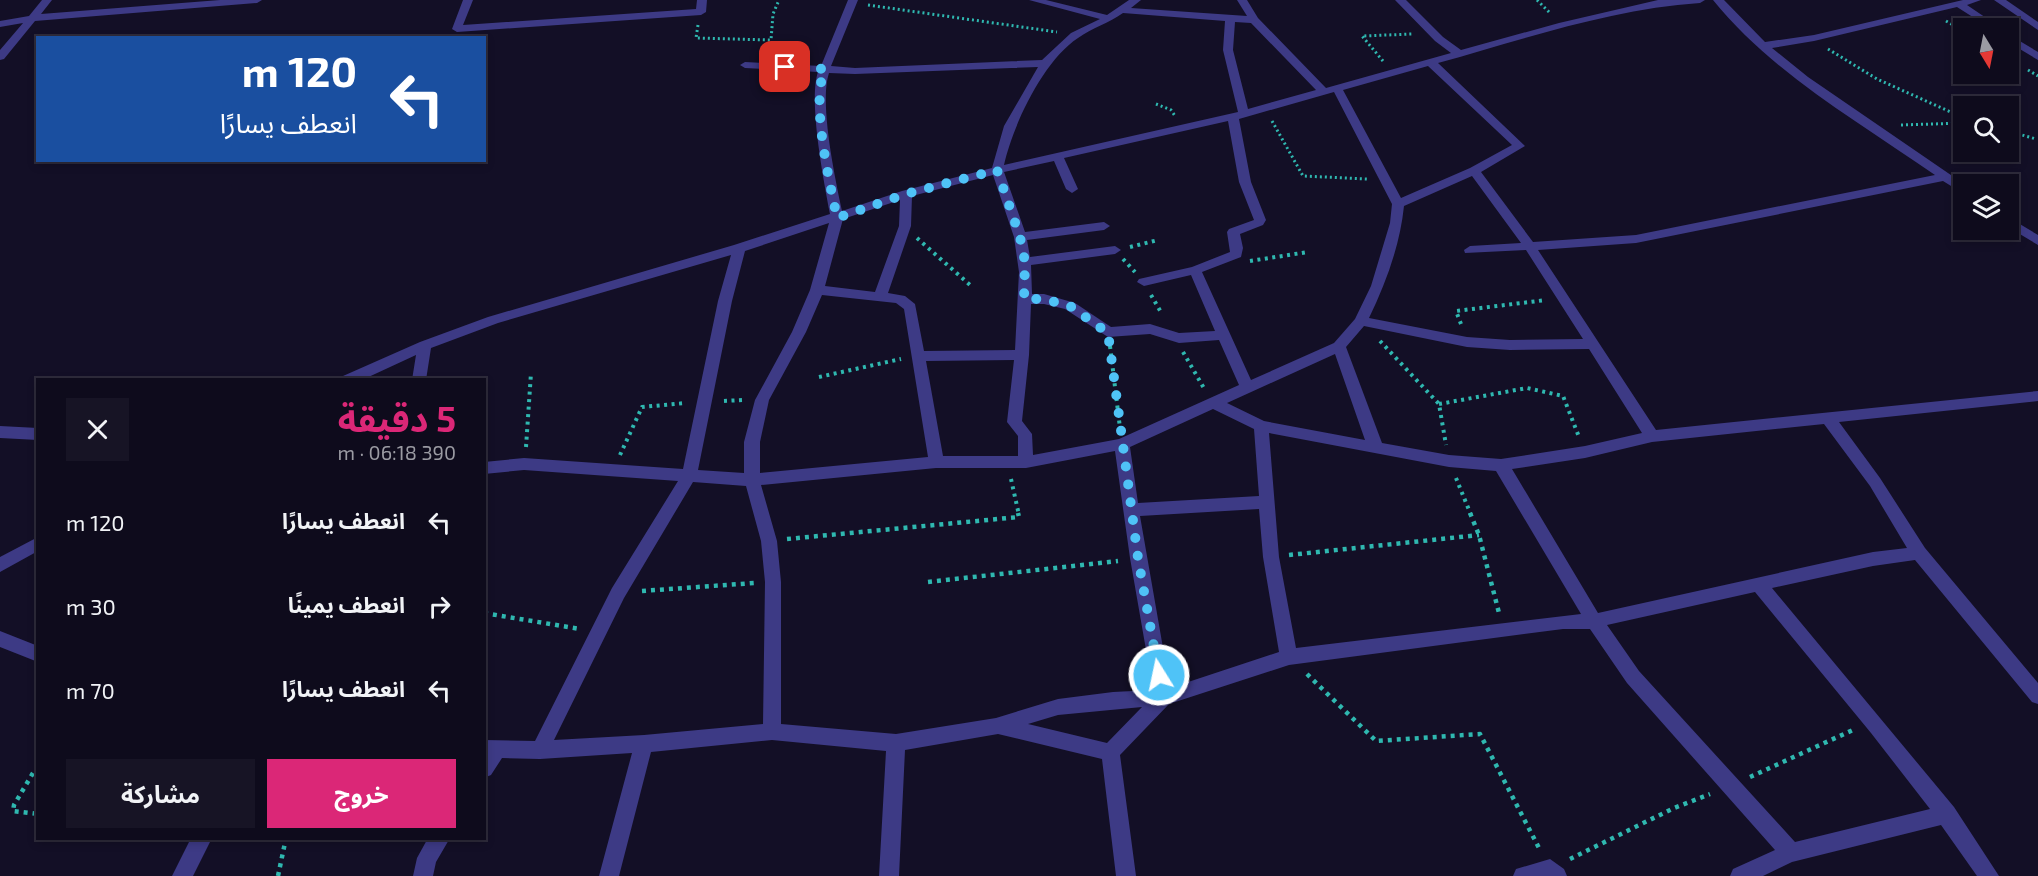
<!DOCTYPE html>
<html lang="ar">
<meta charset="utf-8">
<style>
body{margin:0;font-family:"Exo 2","Noto Sans Arabic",sans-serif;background:#171425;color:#f1f3f6;direction:rtl;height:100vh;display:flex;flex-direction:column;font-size:22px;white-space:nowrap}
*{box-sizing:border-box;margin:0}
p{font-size:20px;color:#9b9ba3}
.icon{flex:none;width:33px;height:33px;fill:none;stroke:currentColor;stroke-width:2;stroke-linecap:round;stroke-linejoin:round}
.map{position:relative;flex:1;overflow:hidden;direction:ltr}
.panel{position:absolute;left:36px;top:378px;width:450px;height:462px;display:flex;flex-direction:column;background:#0e0b1c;border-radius:0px;box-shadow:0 3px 9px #0003,0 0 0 2px #2e2b3b;direction:rtl}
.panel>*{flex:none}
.banner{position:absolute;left:36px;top:36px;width:450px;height:126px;border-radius:0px;box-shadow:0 3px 9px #0003,0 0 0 2px #2e2b3b;direction:rtl;background:#1a4fa0;color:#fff;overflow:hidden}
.needle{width:39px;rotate:170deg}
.fabs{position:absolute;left:1953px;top:18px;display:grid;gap:12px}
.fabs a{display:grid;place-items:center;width:66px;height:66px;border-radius:0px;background:#0e0b1c;box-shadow:0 3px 9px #0003,0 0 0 2px #2e2b3b;font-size:30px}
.pin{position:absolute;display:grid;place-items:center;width:51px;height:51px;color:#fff;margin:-26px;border-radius:12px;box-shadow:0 3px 9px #0006}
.me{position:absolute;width:66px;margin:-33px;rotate:350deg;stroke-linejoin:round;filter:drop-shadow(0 0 4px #0008)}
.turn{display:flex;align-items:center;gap:21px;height:126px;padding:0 30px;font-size:27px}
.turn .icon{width:78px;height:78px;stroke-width:2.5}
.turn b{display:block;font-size:42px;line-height:51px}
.round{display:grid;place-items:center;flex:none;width:63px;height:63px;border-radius:0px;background:#171425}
.head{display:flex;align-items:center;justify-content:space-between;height:102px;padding:0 30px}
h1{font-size:36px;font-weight:700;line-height:45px;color:#db2777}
.button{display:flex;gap:12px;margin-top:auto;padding:12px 30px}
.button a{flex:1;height:69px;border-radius:0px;background:#db2777;color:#fff;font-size:24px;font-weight:700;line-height:69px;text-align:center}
.button a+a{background:#171425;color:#f1f3f6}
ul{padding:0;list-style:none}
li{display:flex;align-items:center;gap:18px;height:84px;padding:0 30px}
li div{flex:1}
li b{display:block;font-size:22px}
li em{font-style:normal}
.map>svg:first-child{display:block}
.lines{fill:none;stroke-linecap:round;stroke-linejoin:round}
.path-far2{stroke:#2fb8b0;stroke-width:3;stroke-dasharray:2 3;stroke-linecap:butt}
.path-far1{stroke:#2fb8b0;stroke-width:4;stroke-dasharray:3 4.5;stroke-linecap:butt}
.path{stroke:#2fb8b0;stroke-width:4.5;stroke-dasharray:4 5;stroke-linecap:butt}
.minor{fill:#3d3a85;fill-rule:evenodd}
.route{stroke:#4fc3f7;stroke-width:10;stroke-dasharray:0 18}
</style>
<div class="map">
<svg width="2038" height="876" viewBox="0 0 2038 876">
<rect width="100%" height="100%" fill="#130f26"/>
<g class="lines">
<path class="path-far2" d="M1537,0L1551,14
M868,5L1057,32
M1946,21L1964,31
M698,25L696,38L771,40L773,14L779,0
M1828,49L1877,79L1964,118
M1383,61L1362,36L1412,34
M2028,70L2038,76
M1156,104L1171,110L1175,116
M1272,121L1303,176L1367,179
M1901,125L1964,123
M2008,131L2036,139"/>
<path class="path-far1" d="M917,238L970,285
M1130,247L1158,240
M1123,259L1135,272
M1250,261L1308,252
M1151,295L1162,314
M1461,324L1456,311L1546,300
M1380,341L1439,404L1446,445
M1110,346L1120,428
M1183,352L1205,390
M819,377L901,359
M724,401L743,400
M1439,404L1527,388L1563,396L1579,437
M526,447L531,373
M620,455L642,407L686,403
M1456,478L1471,515
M1011,479L1019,515"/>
<path class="path" d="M1470,513L1479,535L1499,613
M787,539L1019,517L1018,513
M1289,555L1479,535
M928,582L1118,561
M642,591L754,583
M484,613L580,629
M1307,674L1376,741L1480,734L1540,850
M33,773L14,805L13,811L38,814
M1750,777L1855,729
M1570,859L1674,808L1710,794
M278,876L286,838"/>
<path class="minor" d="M42,0H52L41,14L220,0H262L257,3L35,21L4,59L0,60V50L23,23L0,27V21L29,16Z
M463,0H473L463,25L696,9L697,0H707L706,12L701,15L457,32L452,29Z
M848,0H858L831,66L855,68L1042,60L1071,33L1100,19L1029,0H1046L1107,15L1129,0H1141L1131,8L1247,16L1237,0H1247L1258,18L1326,88L1451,53L1435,41L1395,0H1406L1443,37L1461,50L1559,23L1658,0H1705L1700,3C1611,9 1524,39 1438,63L1525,146L1481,172L1533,242L1636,235L1935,175C1859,122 1772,73 1713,0H1724L1765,42L1814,35L1963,0H1981L1967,5L2001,28H1990L1957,7L1814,41L1772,48L1808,77L1964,184V194L1943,181L1636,243L1538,250L1656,430L2038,391V401L1839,422L1880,478L1925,548L2038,683V704L2032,702L1915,560L1873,566L1772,588L1954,807L1999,876H1977L1941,825L1792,862L1763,876H1730L1733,869L1775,850L1627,683L1590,629H1563L1289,665L1169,704L1120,755L1136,876H1116L1102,759L998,734L905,750L899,876H879L886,751L772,740L651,752L619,876H599L632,753L540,759L502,758L491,775L484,778V740L535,741L612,588L678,481L524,470L484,474V462L524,458L683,469L718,301L731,255L498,323L431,348L426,380H412L416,355L362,380H341L343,376L420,342L488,317L734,245L830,214C824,182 808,101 818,72L745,68L740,65L745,62L821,66ZM1123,13L1225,21L1223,50L1238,112L1004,165C1013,125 1043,61 1078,38C1092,28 1109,23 1123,13ZM1235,22L1251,23L1316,90L1248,109L1233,50ZM1428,66L1512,145L1470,168L1401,198L1343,90ZM1038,67L1004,126L992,168L902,191L842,211C835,178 819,103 829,73L855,74ZM1334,92L1392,204L1390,223L1371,286L1355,319L1334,343L1251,380L1202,272L1241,257L1243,248L1240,234L1263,225L1266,220L1251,182L1239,119ZM1228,121L1239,182L1254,220L1229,229L1227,232L1230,252L1192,267L1139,279L1137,282L1144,286L1191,275L1215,331L1179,333L1150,324L1111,327L1075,303L1044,294H1032L1031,265L1115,254L1121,250L1115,246L1030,257L1027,240L1104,230L1110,226L1104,222L1025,232L1004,172L1054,161L1066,189L1072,193L1078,189L1064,158ZM993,175L1014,237L1019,272L1015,350L924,351L915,304L905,296L888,293L911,226L912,196ZM1472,176L1521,243L1470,246L1464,250L1465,253L1526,250L1583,339L1510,340L1467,337L1369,318C1386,283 1400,245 1404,206ZM900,200L899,226L875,292L825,286L843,219ZM829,223L810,290L792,332L755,400L744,442V473L698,470L732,301L745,251ZM822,295L896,303L904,309L928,457L760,473V442L769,400L806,332ZM1031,304H1044L1065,309L1108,337L1150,334L1179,343L1219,340L1239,385L1119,439L1033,455L1032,434L1022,421L1029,355ZM1364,326L1467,347L1510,350L1589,349L1642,433L1585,446L1501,459L1449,455L1382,443L1346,347ZM1335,354L1365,440L1264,421L1227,403ZM1014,360L1007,422L1018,436V456H943L926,361ZM1213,409L1254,429L1259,496L1138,503L1130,447ZM1824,424L1870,486L1907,548L1873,552L1598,613L1512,469L1585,458L1652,442ZM1269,433L1449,467L1496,471L1581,614L1296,648L1279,557ZM1115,451L1130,558L1153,690L1113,692L1058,699L996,718L896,734L781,724V582L777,541L761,485L936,468H1026ZM693,482L746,486L761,541L765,582L763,724L644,735L554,740L624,598ZM1259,509L1263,557L1279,652L1170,688L1140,516ZM1755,592L1871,733L1930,809L1795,842L1639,671L1607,625ZM1142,707L1107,743L1028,724L1058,715Z
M1994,0H2006L2038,22V30Z
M2008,34L2038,52V60L2008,42Z
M2008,217L2038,235V245L2008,227Z
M0,426L38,428V440L0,438Z
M38,537V551L0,572V557Z
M0,631L38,646V662L0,647Z
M191,838H212L193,876H172Z
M428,838H450L436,862L433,876H413L417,858Z
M1550,859L1564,869L1567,876H1513L1516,869Z"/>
</g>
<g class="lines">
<path class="route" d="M785,67L825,69C810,101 830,183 837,218L906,194L997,170L1020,237L1025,262L1024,299H1044L1070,306L1108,333L1138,558L1159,675"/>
</g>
</svg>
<div class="fabs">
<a><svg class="needle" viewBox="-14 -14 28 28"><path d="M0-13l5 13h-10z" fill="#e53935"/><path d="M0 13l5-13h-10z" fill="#9b9ba3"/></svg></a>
<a><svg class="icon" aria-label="search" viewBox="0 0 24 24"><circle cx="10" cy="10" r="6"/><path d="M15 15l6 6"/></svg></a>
<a><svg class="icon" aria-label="layers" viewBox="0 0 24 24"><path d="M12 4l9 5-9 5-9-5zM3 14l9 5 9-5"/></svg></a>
</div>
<div class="pin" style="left:785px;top:67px;background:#d93025"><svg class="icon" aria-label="arrive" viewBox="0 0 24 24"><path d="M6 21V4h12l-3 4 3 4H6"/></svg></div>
<svg class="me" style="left:1159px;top:675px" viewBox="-20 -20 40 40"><circle r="17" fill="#4fc3f7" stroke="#fff" stroke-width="3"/><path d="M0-11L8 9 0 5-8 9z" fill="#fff"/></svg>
<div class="banner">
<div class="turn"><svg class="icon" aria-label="left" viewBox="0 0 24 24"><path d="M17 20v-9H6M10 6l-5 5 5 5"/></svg><div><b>120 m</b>انعطف يسارًا</div></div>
</div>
<section class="panel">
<div class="head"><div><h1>5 دقيقة</h1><p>390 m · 06:18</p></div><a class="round"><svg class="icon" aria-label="close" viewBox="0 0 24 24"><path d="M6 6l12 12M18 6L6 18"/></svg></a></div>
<ul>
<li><svg class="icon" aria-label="left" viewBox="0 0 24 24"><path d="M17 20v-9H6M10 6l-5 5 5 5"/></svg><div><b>انعطف يسارًا</b></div><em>120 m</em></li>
<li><svg class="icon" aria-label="right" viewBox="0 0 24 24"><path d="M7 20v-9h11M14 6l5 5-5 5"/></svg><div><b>انعطف يمينًا</b></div><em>30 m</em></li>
<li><svg class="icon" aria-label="left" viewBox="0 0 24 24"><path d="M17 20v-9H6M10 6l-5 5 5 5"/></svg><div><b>انعطف يسارًا</b></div><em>70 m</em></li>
</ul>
<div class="button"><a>خروج</a><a>مشاركة</a></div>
</section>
</div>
